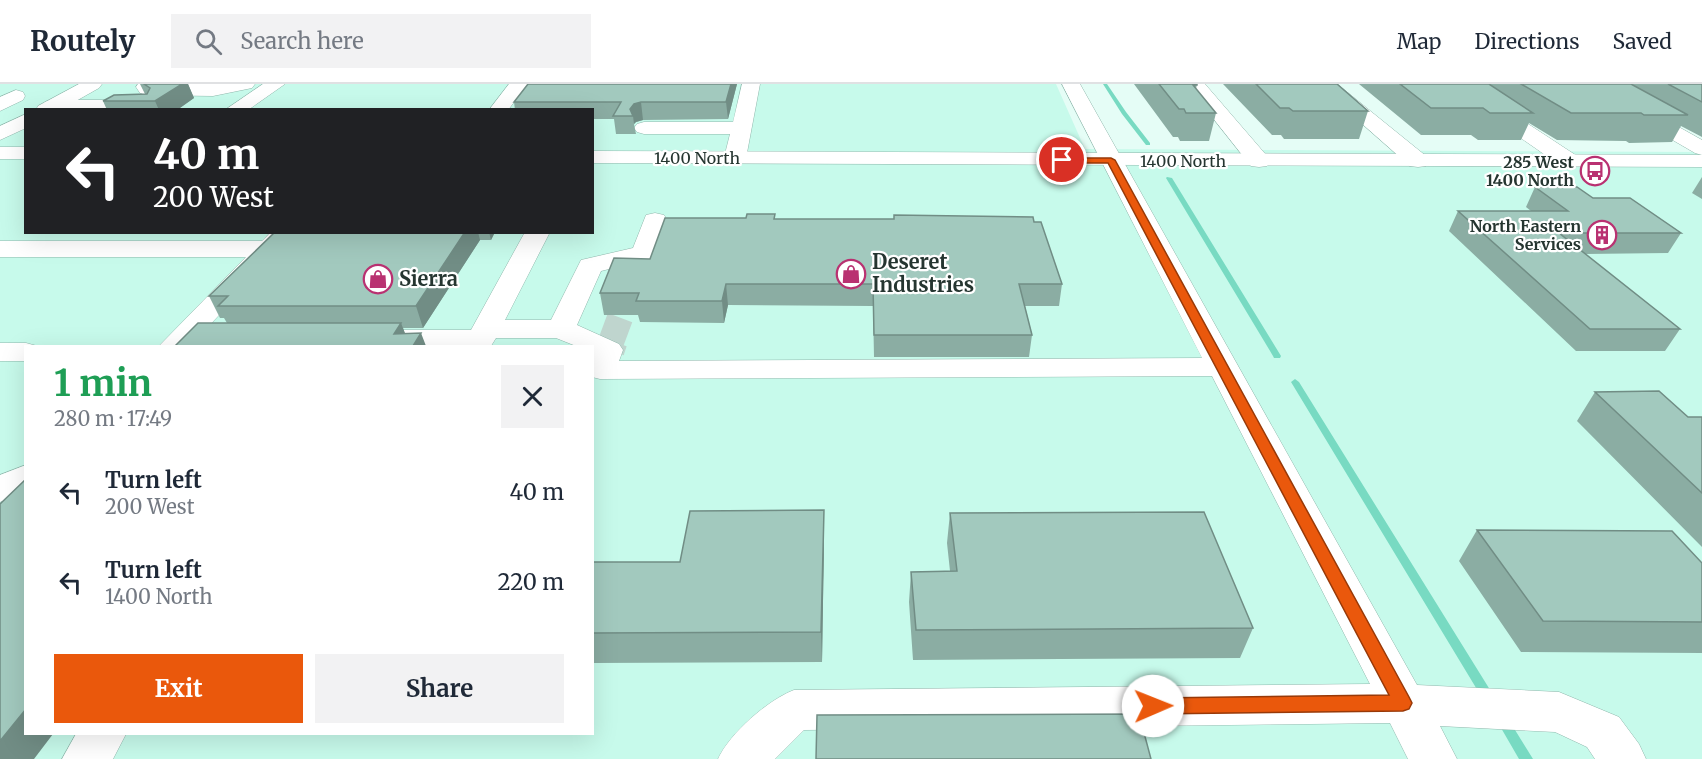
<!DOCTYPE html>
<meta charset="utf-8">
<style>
body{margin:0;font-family:Merriweather,serif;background:#f2f2f3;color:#1f2937;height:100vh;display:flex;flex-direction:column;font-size:22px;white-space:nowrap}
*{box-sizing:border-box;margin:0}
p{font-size:20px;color:#747a83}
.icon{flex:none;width:33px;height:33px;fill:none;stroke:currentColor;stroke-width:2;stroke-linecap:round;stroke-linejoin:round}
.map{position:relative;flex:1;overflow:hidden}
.drawer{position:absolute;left:24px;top:261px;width:570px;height:390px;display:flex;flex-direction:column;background:#fff;border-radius:0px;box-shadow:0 6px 24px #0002}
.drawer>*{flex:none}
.top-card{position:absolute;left:24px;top:24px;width:570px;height:126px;border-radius:0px;box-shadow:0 6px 24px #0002;background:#202124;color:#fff;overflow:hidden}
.pin{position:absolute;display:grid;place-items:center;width:51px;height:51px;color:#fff;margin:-26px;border:3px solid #fff;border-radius:50%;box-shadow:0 2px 6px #0007}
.me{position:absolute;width:66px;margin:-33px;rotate:89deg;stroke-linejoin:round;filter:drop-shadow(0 0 4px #0008)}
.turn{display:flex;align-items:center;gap:21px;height:126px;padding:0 30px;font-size:27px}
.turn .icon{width:78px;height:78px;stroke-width:2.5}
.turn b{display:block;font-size:42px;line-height:51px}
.round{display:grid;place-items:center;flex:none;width:63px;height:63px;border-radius:0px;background:#f2f2f3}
.head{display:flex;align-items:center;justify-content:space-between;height:102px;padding:0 30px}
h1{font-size:36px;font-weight:700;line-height:45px;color:#1e9e55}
.button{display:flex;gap:12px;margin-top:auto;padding:12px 30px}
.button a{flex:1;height:69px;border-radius:0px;background:#ea580c;color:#fff;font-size:24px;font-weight:700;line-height:69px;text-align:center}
.button a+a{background:#f2f2f3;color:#1f2937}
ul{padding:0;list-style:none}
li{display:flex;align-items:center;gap:18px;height:90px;padding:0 30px}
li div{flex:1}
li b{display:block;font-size:22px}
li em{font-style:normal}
header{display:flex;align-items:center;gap:36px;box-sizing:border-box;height:84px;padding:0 30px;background:#fff;border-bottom:2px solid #e0e1e3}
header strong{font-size:28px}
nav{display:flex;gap:33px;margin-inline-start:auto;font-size:21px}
.search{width:420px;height:54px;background:#f2f2f3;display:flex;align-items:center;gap:15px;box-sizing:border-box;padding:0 21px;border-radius:0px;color:#747a83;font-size:22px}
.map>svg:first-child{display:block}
.built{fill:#c7faeb;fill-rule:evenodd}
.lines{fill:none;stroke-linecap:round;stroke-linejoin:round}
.stream{fill:#78dac2;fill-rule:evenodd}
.minor-tunnel-far1{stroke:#bfd5ce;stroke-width:26;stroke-dasharray:26 13;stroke-linecap:butt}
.minor-tunnel{stroke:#bfd5ce;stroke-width:33;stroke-dasharray:33 16;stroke-linecap:butt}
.minor-casing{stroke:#90b7ac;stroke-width:1}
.major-casing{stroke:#90b7ac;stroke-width:1}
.minor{fill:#fff;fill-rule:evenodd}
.major{fill:#fff;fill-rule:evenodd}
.wall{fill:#8bada3}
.shaded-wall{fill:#718d85}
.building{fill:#a2c9be;stroke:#718d85;stroke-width:1.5}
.route{fill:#ea580c;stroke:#983908;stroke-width:1.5}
.labels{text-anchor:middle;stroke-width:4.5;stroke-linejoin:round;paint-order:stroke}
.far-street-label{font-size:16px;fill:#253530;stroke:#fff}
.far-poi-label{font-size:16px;font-weight:bold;fill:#253530;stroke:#fff;text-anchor:end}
.poi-label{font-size:20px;font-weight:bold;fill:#253530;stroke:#fff;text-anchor:start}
</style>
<header>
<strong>Routely</strong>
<div class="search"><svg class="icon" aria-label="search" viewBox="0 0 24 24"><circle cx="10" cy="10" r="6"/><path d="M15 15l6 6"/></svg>Search here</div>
<nav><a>Map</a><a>Directions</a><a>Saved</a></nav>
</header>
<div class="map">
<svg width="1702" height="675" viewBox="0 0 1702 675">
<rect width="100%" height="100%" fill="#e5fdf6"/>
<path class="built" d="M0,0H1056L1085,65L1702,68V675H0ZM26,26H592V148H26ZM26,262H592V650H26Z"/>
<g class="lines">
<path class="stream" d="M1103,0H1107L1126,28L1150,59V61H1146L1122,30Z
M1167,93L1172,94L1281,272L1280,274H1274L1273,272L1166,94Z
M1295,295L1299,298L1492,609L1494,613L1492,617L1488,618L1484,617L1291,298Z
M1503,631L1507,633L1533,675H1519L1497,637L1499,633Z"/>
<path class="minor-tunnel-far1" d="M611,258L637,188"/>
<path class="minor-tunnel" d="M608,266L611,257"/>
<g class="minor-casing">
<path id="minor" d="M138,0H255L252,4L213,12L146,11L140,9L136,3Z
M263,0H285L248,26H225Z
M509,0H528L508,26H489Z
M742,0H760L746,74L743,79L735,80L727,79L724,74L730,50H644L637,48L634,44L637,40L644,38H733Z
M1062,0H1080L1417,601L1559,608L1619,633L1639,660L1646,675H1595L1587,663L1555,648L1440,642L1457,675H1408L1390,639L804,646L775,675H718C730,649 768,616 794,606L1370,600L1212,292L600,295L592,293V262H576L556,254H496L491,262H373L368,261L363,255L368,249L378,246H471L525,148H550L505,236H551L581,176L633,164L646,131L655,129L664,131L667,136L653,174L601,187L577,241L619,260L623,266L619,277L1202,274Z
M1186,0H1205L1267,72L1270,77L1267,82L1259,83L1251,82Z
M1317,0H1337L1426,72L1429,77L1426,82L1418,83L1410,82Z
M1580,0H1602L1702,56V71L1695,69L1583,4Z
M16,6L23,8L25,12L23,16L0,27V13Z
M52,16H146L153,18L156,22L153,26H45L42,22L45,18Z
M1489,17L1496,19L1577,72L1580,77L1577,82L1569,83L1561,82L1482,27L1479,23L1482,19Z
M271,148H297L190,262H159L246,173H0V157H262Z
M0,259H26L37,262H26V277H0Z
M26,381V408L0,418V391Z
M76,650H126L113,675H62Z"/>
</g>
<g class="major-casing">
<path id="major" d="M79,0H102L99,4L60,26H36L38,22Z
M26,30V44L0,56V42Z
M0,63H26V75H0Z
M592,67L1702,71V83L592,79Z"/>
</g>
<use href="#minor" class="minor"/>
<use href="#major" class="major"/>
</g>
<path class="wall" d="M140,0H188L194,14L177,26H107L103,17L145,10Z
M528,0H737L728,35L643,36L636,38L634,40L636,50H616L614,35H592V26H515L514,18Z
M1134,0H1197L1196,5L1216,29L1209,57H1180L1178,53H1173Z
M1223,0H1337L1368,27L1359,55H1284L1281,51H1272Z
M1359,0H1702V53L1681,42L1672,58L1629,59L1626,57L1557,56L1529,39L1521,56H1478L1471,51H1421Z
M1702,93V115L1692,109Z
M1535,103L1593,114L1681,149L1668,169L1585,170L1680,245L1665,267H1576L1449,147L1458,127H1531L1526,123Z
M775,130V135L1034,138L1062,200L1059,222H1025L1032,251L1029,273H874L873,222L728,221L724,239L640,238L638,231H604L600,209L746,134Z
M275,148H495L491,156H480L423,244H403L405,250L426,262L227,239L224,234H220L209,212Z
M1595,308L1688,333H1702V463L1577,337Z
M824,426V456L822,578L592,579V478H680Z
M950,429L1253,544L1240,574L913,576L909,518L911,488L950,487L947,459Z
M1477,446L1702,479V569L1521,568L1459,477Z"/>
<path class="shaded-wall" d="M182,0H188L194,14L177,26H159L155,17Z
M731,0H737L728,35L726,18Z
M641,18L643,36L636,38L634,40L633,32L630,25L634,20Z
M465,148H478L480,156L423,244L416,222Z
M489,148H495L491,156Z
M726,200L728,221L724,239L722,217Z
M401,239L410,262L394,250Z
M421,249L426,262H413Z
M824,426V456L822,578L821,548Z
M26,625V650H53L34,675H0V657Z"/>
<path class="building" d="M144,0H182L155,17H103L114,11L147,10L150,4Z
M528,0H731L726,18H641L634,20L630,25L633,32H613L621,18H514Z
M1159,0H1197V1H1193L1216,29H1186L1184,25H1179Z
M1256,0H1337L1368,27H1293L1289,24H1280Z
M1400,0H1489L1533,29H1490L1483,24H1431Z
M1521,0H1631L1688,31H1644L1641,29H1571Z
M1668,0H1702V18Z
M1535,103H1577L1593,114H1630L1681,149H1559L1680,245H1590L1458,127H1568Z
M747,130H775L774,135H894V131L1033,133L1034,138H1041L1062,200H1019L1032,251H874L873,200H726L722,217H636L639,209H600L614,174L650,175L665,134H746Z
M275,148H465L416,222H218L228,212H209Z
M198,239H401L394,250L421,249L413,262H175Z
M1659,307L1688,333H1702V409L1595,308Z
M26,395V625L0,657V420Z
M824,426L821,548L592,549V478H680L690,427Z
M1204,428L1253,544L916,546L911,488L957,487L950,429Z
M1477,446L1672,447L1702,479V538L1543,537Z
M1139,630L1151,675H816L817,631Z"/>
<path class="route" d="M1059,74H1111L1115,76L1409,613L1412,619L1409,625L1403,627L1153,630L1146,628L1144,622L1146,616L1153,614L1389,611L1108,79H1062L1057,76Z"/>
<defs>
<g id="bus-ring" transform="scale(1.5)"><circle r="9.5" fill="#fff" stroke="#b93171" stroke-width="1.5"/><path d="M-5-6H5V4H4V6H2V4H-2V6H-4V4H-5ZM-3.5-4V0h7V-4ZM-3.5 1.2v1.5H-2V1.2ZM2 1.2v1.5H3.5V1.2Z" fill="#b93171"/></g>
<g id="building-ring" transform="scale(1.5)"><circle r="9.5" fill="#fff" stroke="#b93171" stroke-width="1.5"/><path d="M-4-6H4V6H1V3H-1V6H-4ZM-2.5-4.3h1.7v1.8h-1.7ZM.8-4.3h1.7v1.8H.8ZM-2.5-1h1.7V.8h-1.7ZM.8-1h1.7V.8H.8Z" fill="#b93171"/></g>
<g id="shop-ring" transform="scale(1.5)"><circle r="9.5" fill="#fff" stroke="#b93171" stroke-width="1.5"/><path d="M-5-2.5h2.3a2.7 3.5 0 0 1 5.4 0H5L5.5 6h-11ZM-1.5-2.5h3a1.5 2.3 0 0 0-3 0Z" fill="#b93171"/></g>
</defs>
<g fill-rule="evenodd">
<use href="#bus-ring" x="1595" y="87"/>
<use href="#building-ring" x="1602" y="151"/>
<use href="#shop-ring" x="851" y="190"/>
<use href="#shop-ring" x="378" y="195"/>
</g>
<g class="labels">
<g class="far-street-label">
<text x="697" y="80">1400 North</text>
<text x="1183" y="83">1400 North</text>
</g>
<g class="far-poi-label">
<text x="1574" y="84">285 West<tspan x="1574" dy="18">1400 North</tspan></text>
<text x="1581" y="148">North Eastern<tspan x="1581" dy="18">Services</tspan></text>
</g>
<g class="poi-label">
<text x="872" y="185">Deseret<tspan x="872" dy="23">Industries</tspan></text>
<text x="399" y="202">Sierra</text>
</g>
</g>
</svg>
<div class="pin" style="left:1062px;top:76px;background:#d93025"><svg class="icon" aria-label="arrive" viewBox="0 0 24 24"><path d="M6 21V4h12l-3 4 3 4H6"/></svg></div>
<svg class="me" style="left:1153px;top:622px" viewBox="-20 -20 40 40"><circle r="19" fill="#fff"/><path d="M0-13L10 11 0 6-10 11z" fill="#ea580c"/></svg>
<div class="top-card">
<div class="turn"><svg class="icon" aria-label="left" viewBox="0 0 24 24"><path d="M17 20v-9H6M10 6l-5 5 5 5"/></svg><div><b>40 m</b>200 West</div></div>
</div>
<section class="drawer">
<div class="head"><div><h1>1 min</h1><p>280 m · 17:49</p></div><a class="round"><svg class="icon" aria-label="close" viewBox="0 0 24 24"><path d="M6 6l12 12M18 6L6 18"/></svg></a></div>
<ul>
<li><svg class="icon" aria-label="left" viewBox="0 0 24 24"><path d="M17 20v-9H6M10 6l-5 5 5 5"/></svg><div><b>Turn left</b><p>200 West</p></div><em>40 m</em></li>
<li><svg class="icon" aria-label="left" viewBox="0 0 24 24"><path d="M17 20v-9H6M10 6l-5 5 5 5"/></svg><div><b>Turn left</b><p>1400 North</p></div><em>220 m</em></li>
</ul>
<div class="button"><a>Exit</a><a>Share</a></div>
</section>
</div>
